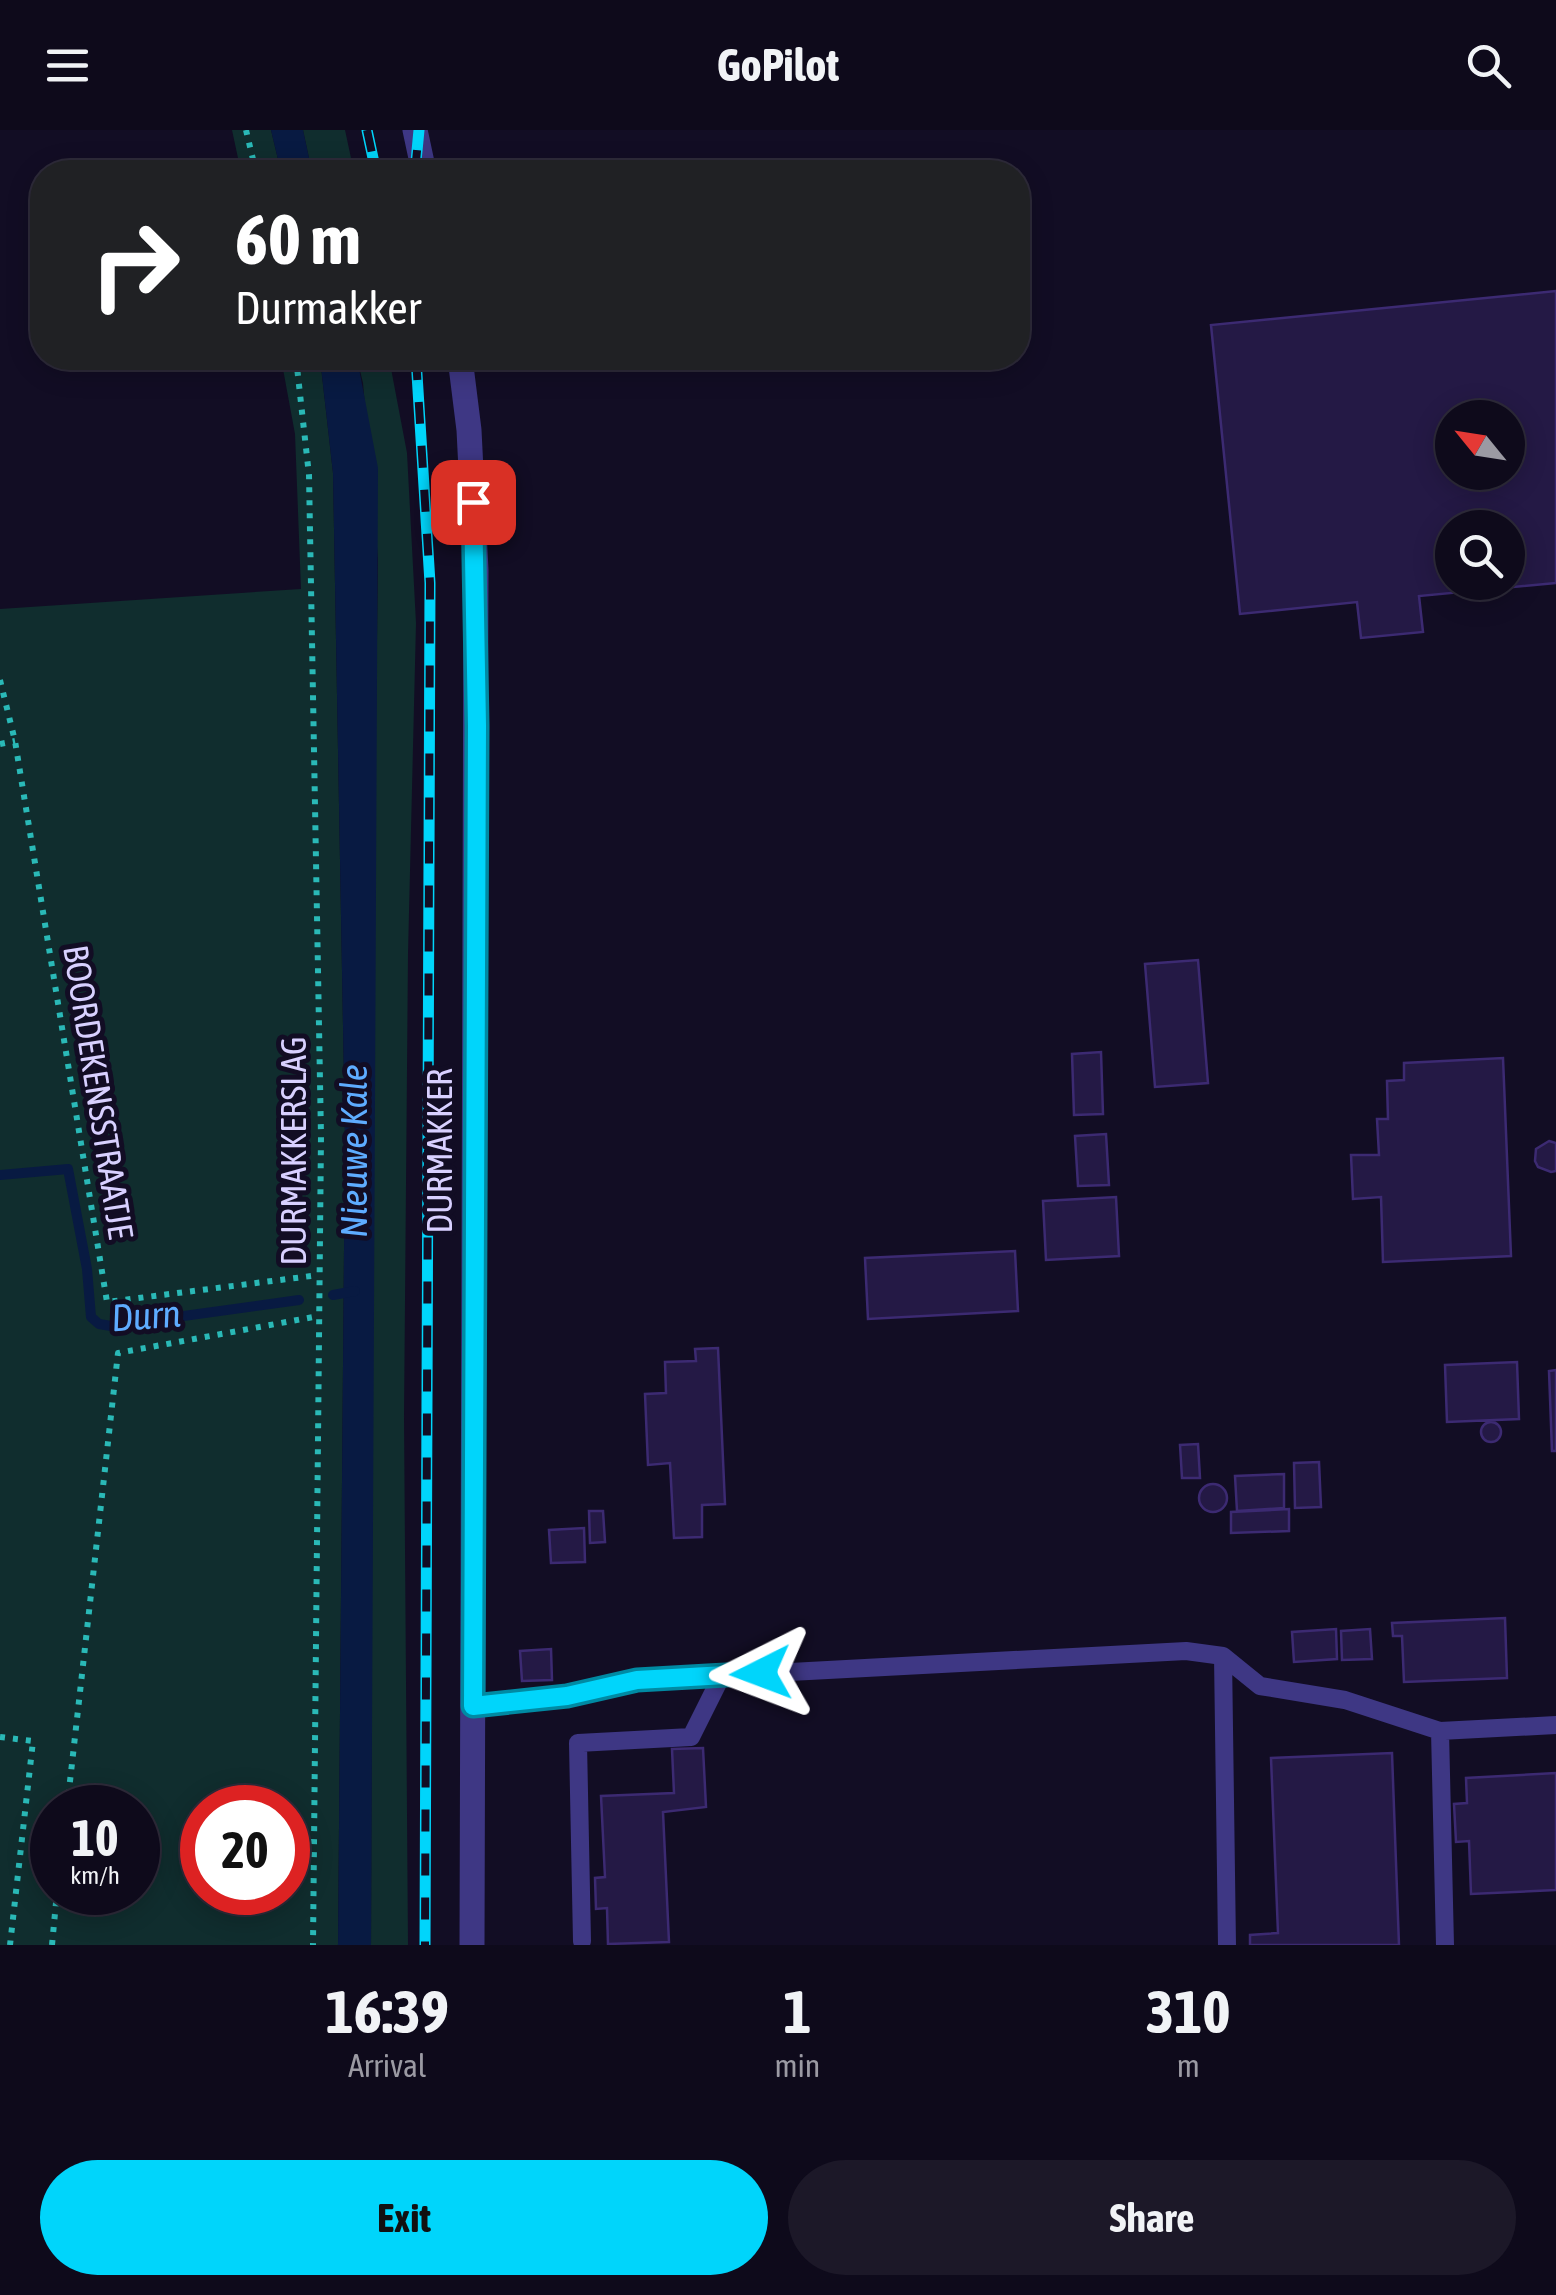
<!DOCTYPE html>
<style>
body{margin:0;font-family:"Asap Condensed",sans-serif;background:#1c1828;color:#f1f3f6;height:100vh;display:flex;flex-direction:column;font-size:38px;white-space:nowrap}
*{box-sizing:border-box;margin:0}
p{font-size:32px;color:#9b9aa3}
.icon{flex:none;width:55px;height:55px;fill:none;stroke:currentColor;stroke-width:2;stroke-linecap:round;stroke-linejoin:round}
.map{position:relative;height:1815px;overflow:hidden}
.side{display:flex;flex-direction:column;background:#0e0a1b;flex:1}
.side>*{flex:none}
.guide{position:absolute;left:30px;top:30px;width:1000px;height:210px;border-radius:40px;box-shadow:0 5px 25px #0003,0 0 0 2px #2e2b3a;background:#202124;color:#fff;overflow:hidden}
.needle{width:65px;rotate:300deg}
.controls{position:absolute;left:1435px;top:270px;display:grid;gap:20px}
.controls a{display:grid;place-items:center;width:90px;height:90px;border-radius:50%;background:#0e0a1b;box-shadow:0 5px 25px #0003,0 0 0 2px #2e2b3a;font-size:50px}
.speed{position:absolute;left:30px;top:1655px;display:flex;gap:20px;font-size:50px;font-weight:700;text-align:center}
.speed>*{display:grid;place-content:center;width:130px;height:130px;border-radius:50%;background:#0e0a1b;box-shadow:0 5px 25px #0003,0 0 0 2px #2e2b3a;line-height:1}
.speed small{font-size:25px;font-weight:400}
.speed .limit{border:15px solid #d22;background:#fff;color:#111}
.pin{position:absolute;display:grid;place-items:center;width:85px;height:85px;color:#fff;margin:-42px;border-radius:20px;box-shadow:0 5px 15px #0006}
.me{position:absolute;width:110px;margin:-55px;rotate:267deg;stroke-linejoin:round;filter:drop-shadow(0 0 8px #0008)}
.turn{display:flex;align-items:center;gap:35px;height:210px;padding:0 40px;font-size:45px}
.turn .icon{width:130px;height:130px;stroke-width:2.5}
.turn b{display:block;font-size:70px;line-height:85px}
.eta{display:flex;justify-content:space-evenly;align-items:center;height:170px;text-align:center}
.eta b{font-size:60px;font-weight:700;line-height:70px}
.action{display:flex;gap:20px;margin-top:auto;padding:20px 40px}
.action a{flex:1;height:115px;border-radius:60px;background:#00d5fb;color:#111;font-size:40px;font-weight:700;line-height:115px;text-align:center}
.action a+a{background:#1c1828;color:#f1f3f6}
header{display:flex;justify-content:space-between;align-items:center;height:130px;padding:0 40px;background:#0e0a1b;font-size:45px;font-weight:700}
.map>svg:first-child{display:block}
.green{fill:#102d2e;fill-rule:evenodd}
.water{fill:#081a42}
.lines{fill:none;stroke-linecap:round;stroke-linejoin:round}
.stream{stroke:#081a42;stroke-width:10}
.building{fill:#241945;stroke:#3c2a72;stroke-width:2.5;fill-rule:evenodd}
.path{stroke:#2ab9b7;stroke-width:6;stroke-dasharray:5 8;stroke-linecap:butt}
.lane{stroke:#3e3784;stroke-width:18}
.street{stroke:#3e3784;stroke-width:25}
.rail-casing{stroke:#00d5fb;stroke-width:11}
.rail{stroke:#120d24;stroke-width:8;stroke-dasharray:22;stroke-linecap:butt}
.route-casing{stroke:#008aa3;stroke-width:25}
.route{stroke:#00d5fb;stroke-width:18}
.labels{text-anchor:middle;stroke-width:10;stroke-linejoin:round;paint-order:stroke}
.street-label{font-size:35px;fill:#d8d0ff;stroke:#120d24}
.water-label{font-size:38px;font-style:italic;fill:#5eacff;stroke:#120d24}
</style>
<header><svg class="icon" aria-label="menu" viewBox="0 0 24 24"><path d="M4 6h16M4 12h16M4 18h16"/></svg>GoPilot<svg class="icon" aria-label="search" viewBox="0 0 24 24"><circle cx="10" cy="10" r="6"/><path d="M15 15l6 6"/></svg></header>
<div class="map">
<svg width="1556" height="1815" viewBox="0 0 1556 1815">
<rect width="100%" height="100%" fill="#120d24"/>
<path class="green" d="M232,0H271L281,42H241Z
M303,0H345L354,42H312Z
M281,228H320L333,343L345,1006L338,1815H0V479L301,459L295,304ZM52,1678H138V1762H52ZM202,1678H288V1762H202Z
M357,228H389L407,323L416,493L408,824L404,1287L408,1815H371L374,750L378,429L363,253Z"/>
<path class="water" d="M271,0H303L312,42H281Z
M320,228H357L378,338L371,1815H338L345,1006L333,343Z"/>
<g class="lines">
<path class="stream" d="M0,1045L68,1039L87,1139L91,1187L99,1194L111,1196L299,1170
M333,1165L355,1161"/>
</g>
<path class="building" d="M1556,161V453L1419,466L1423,502L1361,508L1357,472L1240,484L1211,195ZM1452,288H1508V342H1452ZM1452,398H1508V452H1452Z
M1198,830L1208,953L1155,957L1145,834Z
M1101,922L1103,984L1074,985L1072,924Z
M1503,928L1511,1126L1383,1132L1381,1067L1353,1069L1351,1025H1379L1377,989H1388L1387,951L1404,950V933Z
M1106,1004L1109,1055L1078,1056L1075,1006Z
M1549,1011L1556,1013V1041L1551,1042L1538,1037L1535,1031L1536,1019Z
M1116,1067L1119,1126L1046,1130L1043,1071Z
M1015,1121L1018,1181L868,1189L865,1128Z
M718,1218L725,1374L702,1375V1407L674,1408L670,1333L648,1335L645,1264L666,1263L665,1232L696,1231L695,1219Z
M1517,1232L1519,1289L1447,1292L1445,1235Z
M1556,1240V1321H1552L1549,1241Z
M1481 1302a10 10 0 1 1 20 0a10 10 0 1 1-20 0Z
M1198,1314L1200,1348H1182L1180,1315Z
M1319,1332L1321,1377L1295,1378L1294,1333Z
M1284,1344V1378L1237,1381L1235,1346Z
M1199 1368a14 14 0 1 1 28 0a14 14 0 1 1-28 0Z
M1289,1379V1401L1231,1403V1382Z
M589,1381H603L605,1412L590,1413Z
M584,1398L585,1432L551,1433L549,1400Z
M1505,1488L1507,1548L1404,1552L1402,1506H1393L1392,1493Z
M1336,1499L1337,1529L1294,1532L1292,1502Z
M1370,1499L1372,1529L1342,1530L1341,1501Z
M551,1519L552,1550L522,1551L520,1521Z
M703,1618L706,1677L663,1682L669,1812L608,1814L607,1778L596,1779L595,1748L605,1747L601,1666L674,1663L672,1619Z
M1392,1623L1399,1815H1250V1805L1278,1803L1271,1628Z
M1556,1643V1760L1471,1764L1469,1711L1456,1712L1454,1674L1467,1673L1466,1648Z"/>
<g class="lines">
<path class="path" d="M246,0L256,42
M296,228L309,345L321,1006L313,1815
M0,550L15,611L107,1172L319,1145
M0,614L15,611
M0,1607L33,1611L10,1815
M67,1678L118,1223L319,1186
M52,1815L57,1762"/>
<path class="lane" d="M1223,1526L1227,1815
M473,1576L567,1566L637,1550L1186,1521L1223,1526L1260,1556L1345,1570L1440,1601L1556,1595
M1440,1601L1445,1815
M582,1811L578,1613L691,1607L722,1545"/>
<path class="street" d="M415,0L424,42
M460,228L469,300L476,440L472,1815"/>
<g class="rail-casing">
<path id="rail" d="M367,0L376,42
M415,42L419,0
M416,228L430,453L425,1815"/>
</g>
<use href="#rail" class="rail"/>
</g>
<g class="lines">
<g class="route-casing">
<path id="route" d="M473,372L477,596L473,1576L567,1566L637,1550L761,1543"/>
</g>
<use href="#route" class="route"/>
</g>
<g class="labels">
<g class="street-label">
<text transform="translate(98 962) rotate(81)" y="12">BOORDEKENSSTRAATJE</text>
<text transform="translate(294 1021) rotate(-90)" y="12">DURMAKKERSLAG</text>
<text transform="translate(440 1021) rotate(-90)" y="12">DURMAKKER</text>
</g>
<g class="water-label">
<text transform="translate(354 1021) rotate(-90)" y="13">Nieuwe Kale</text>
<text transform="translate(146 1186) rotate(-4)" y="13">Durn</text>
</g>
</g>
</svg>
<div class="controls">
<a><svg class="needle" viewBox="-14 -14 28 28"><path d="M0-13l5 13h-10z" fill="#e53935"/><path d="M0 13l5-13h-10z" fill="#9b9aa3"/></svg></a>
<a><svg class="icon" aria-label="search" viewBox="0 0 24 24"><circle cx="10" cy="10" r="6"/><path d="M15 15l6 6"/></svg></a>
</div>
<div class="speed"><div>10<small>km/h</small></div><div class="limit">20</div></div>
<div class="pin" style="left:473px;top:372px;background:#d93025"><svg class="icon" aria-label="arrive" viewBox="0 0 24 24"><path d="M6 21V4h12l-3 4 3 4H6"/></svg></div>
<svg class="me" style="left:761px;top:1543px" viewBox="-20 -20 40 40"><path d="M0-17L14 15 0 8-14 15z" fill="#00d5fb" stroke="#fff" stroke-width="4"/></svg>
<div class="guide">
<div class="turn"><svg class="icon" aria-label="right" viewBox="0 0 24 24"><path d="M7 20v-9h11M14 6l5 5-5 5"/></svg><div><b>60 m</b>Durmakker</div></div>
</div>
</div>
<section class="side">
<div class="eta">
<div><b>16:39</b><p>Arrival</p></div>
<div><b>1</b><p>min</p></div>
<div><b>310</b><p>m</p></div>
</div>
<div class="action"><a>Exit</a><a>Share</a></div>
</section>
